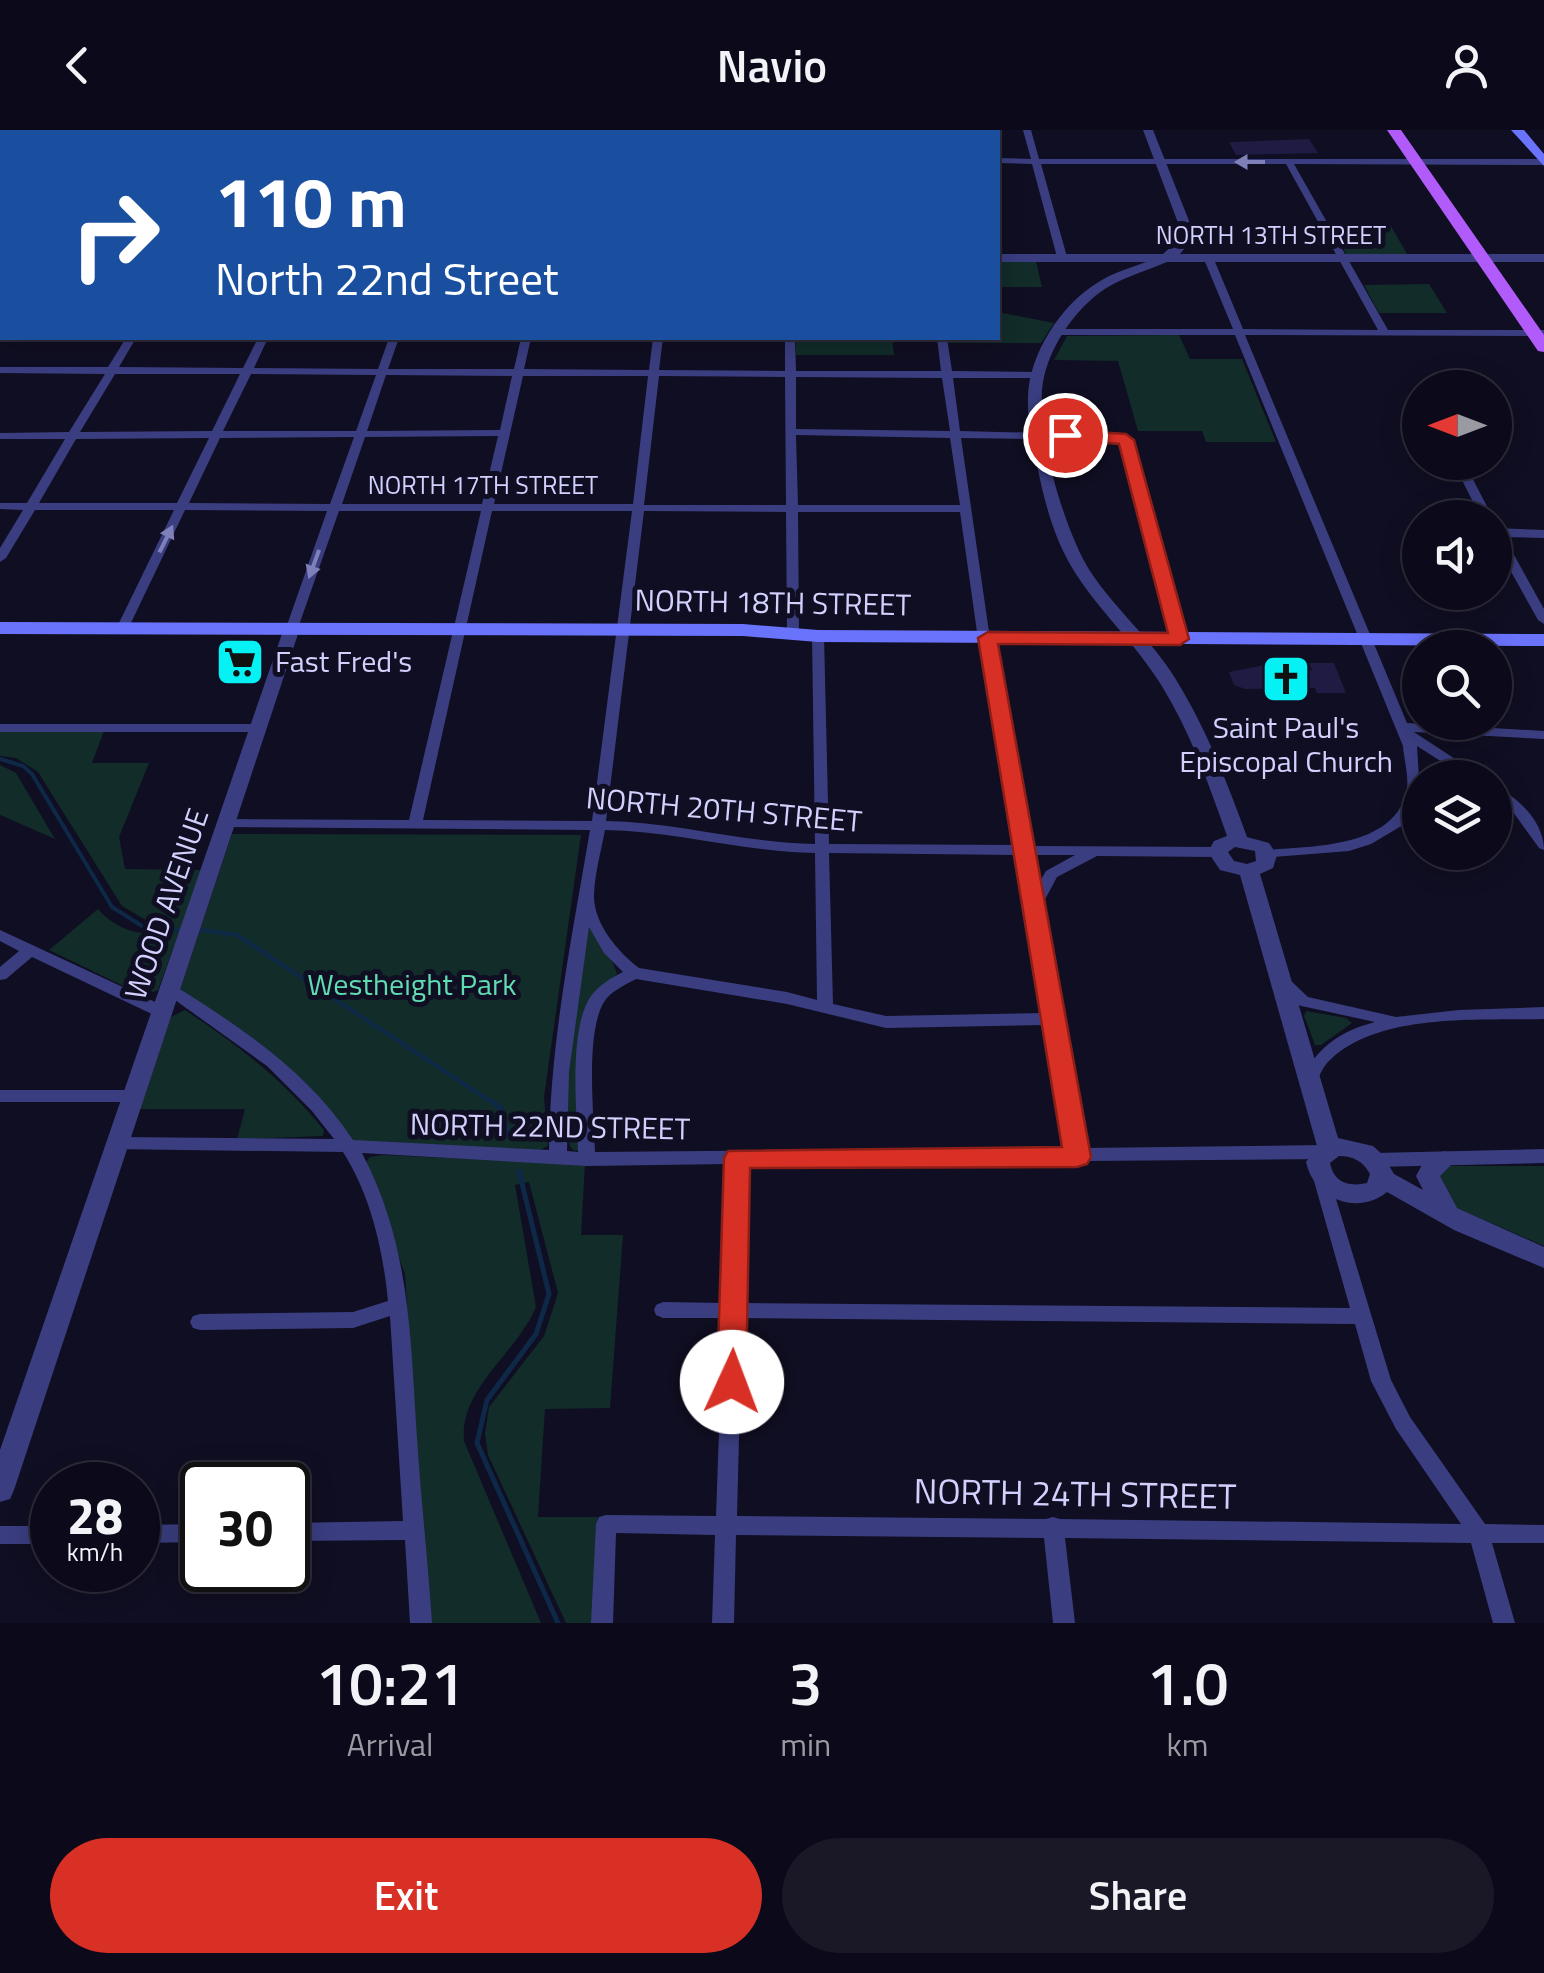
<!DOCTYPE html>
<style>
body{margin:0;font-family:"Titillium Web",sans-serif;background:#1a1827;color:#f1f3f6;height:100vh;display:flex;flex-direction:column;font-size:38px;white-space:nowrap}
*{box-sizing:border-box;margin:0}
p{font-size:32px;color:#9a9aa2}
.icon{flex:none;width:55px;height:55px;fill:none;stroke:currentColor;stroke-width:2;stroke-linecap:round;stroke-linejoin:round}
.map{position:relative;height:1493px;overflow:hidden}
.drawer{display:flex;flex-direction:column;background:#0c0a1a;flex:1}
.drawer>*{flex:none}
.top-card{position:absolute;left:0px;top:0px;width:1000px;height:210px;box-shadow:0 5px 25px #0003,0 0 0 2px #2c2b39;background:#1a4fa0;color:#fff;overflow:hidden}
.needle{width:65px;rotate:270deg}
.tools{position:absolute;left:1402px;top:240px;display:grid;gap:20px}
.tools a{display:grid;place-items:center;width:110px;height:110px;border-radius:50%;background:#0c0a1a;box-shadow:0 5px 25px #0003,0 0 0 2px #2c2b39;font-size:50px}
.speed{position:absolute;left:30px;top:1332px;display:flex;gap:20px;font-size:50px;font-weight:700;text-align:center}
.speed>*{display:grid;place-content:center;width:130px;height:130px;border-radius:50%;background:#0c0a1a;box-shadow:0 5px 25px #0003,0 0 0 2px #2c2b39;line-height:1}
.speed small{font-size:25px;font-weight:400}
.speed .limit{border:5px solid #111;border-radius:15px;background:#fff;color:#111}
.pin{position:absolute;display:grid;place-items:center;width:85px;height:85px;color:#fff;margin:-42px;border:5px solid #fff;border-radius:50%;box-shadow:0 2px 10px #0007}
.me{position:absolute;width:110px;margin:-55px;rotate:2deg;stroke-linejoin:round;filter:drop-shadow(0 0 8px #0008)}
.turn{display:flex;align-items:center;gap:35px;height:210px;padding:0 50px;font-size:45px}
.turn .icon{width:130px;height:130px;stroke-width:2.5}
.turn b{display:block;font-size:70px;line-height:85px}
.eta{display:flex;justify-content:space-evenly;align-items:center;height:170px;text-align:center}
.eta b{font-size:60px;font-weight:600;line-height:70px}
.primary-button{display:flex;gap:20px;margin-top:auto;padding:20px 50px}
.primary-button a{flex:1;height:115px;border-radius:60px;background:#d93025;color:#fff;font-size:40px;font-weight:600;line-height:115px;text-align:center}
.primary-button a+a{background:#1a1827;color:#f1f3f6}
header{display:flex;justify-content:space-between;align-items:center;height:130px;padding:0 50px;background:#0c0a1a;font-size:45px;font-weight:600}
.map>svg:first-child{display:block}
.green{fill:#112c29}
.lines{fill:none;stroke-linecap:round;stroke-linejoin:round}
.stream-far1{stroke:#0e2847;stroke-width:4}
.stream{stroke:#0e2847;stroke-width:5}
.building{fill:#1f1b43}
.minor{fill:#3a3e80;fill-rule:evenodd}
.tertiary{fill:#3a3e80;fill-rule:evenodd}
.secondary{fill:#6a73fb;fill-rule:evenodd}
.primary{fill:#b15bfb;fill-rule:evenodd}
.oneway{fill:#7e80b9}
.route{fill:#d93025;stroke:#8d1f18;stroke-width:2.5}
.labels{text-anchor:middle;stroke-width:10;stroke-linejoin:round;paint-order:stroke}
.far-street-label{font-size:25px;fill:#d2d1fe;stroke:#100e22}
.street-label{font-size:30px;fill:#d2d1fe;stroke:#100e22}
.poi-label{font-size:30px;fill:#d2d1fe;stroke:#100e22;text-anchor:start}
.park-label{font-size:30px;fill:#5fdcb2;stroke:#100e22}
.near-street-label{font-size:35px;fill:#d2d1fe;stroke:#100e22}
</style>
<header><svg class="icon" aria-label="back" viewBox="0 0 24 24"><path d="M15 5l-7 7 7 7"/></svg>Navio<svg class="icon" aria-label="person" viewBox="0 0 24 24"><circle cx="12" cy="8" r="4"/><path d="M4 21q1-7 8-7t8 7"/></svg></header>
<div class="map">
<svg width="1544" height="1493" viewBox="0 0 1544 1493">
<rect width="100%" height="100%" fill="#100e22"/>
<path class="green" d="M1388,91L1407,124L1347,125L1327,92Z
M998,131H1036L1042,157H998Z
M1429,154L1447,183H1379L1364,155Z
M998,182L1054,193L1041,213H948L947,208H998Z
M1179,205L1190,229H1242L1276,312H1206L1202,301H1138L1118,231L1054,230L1067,206Z
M796,208H892L894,225H796Z
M104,601L92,633H149L119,707L125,739L202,740L158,860L144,866L49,820L98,779C118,801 136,804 164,804L169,794L149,792L122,776L38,642L16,628L0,626V602Z
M0,635L16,643L55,709L0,685Z
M232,704L581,705L544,967L548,1016L540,1020L353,1013L297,947L268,920L180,859Z
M589,794C596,812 613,826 617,844L594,866L579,1020L574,1021C549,1000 583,831 589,794Z
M185,880C238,915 284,950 324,1000L323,1006L237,1009L245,979H139L169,888Z
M1306,881L1346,888L1352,893L1321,915H1315L1304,886Z
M382,1025L585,1034L581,1105H623L610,1278L545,1279L538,1387H598L594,1493H566L488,1325L485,1303L489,1277L544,1206L558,1163L529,1052L515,1055L536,1177C517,1223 459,1258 464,1311L541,1493H427L405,1144L365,1033L370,1027Z
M1447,1036H1544V1116L1452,1076L1437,1043Z"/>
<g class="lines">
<path class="stream-far1" d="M0,629L23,636L32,644L112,777L142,796L179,800
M201,800L237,805L496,975"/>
<path class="stream" d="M493,972L501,979L510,1007
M519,1041L549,1164L536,1204L487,1270L477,1313L558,1493"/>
</g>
<path class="building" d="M1309,9L1318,23L1236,25L1229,12Z
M223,527H262L258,538H218Z
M1309,533H1334L1346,563H1317L1315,558L1245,559L1234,555L1229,542L1265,535L1268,542H1293L1312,540Z"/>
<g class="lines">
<path class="minor" d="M59,0H68L66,2H58Z
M249,0H257L256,2H248Z
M357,0H365L364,2H356Z
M464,0H472L471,2H463Z
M789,0H797V2H789Z
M906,0H914V2H906Z
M1023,0H1031L1039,29H1544V35L1294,34L1388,200H1544V206L1245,205L1407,593L1544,601V609L1414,602L1484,648H1467L1417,616L1420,664L1414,676L1420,675V685L1371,714L1349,721L1262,728L1260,725L1262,722L1267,720C1312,716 1391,718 1406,664C1410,650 1404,630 1403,616L1235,205H1058L1053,202L1058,199H1233L1203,127L1208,124L1213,127L1243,199L1378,200L1286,34H1041L1067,127L1062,130L1057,127L1032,34L998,33V28L1031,29Z
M0,30L2,31V35L0,36Z
M2,104V112L0,113V105Z
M0,178H2V184H0Z
M126,208H136L119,237L243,238L258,208H268L254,238L378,239L389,208H399L388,239H514L521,208H531L524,239L649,240L653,208H663L659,240L785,241V208H795L796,241H941L937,208H947L952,241L1037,242L1042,245L1037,248H953L960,301L1127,305L1186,509L1185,512H1175L1174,509L1118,310L961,308L989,502L997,513L1032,716L1218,717L1225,722L1218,727L1097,726L1057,747L1042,775L1084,1018L1325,1015L1331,1017L1334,1022L1331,1027L1325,1029L1084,1031L1077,1034L1070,1031L746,1034L742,1173L1350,1178L1314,1051L1317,1046L1323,1044L1329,1046L1391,1250L1410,1287L1485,1394L1544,1395V1413H1492L1515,1493H1493L1471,1413L1065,1408L1075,1493H1053L1044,1408L736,1405L734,1493H712L715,1405L616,1403L613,1493H591L596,1394L599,1387L606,1385L716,1386L723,1188H663L656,1185L654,1180L656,1175L663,1172L723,1173L728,1034L587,1036L362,1023C411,1117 410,1206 417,1308C421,1370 428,1431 432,1493H410L405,1410L288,1411V1393L403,1391L390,1186L353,1198L200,1200L193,1198L190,1192L193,1186L200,1184L353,1182L388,1171C383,1120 371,1066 343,1022L111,1019L108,1014L111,1009L117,1007L334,1009L312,981L267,936L161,860L163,856H175C242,898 309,943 353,1010L549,1020C550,912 572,807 590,700L220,697L218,694L225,689L409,690L481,381H339L298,498L292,502L286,498L327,381L185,380L129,497L123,501L119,500L117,497L174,380H35L6,428L0,432V418L23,380L0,379V373H27L65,309H0V303L69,302L105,244L0,243V237H108ZM115,244H240L212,301L80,302ZM251,244L376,245L356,301H223ZM386,245L512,246L500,300L367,301ZM523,246H648L633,374H494ZM659,246L785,247L786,375H644ZM796,247L942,248L950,301L796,299ZM796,305L950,308L960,375H798ZM498,306L482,374H342L365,307ZM354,307L330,374L189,373L220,308ZM209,308L177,373H39L76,309ZM492,381H632L592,691L423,690ZM644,381L786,382L787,503L793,507L799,503L798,382H960L977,502L985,513L1018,715L829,714L824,506L818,502L812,506L815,714C744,713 676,692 606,691ZM605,700C675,701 744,722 815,723L817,870L787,862L639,838C618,822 593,793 594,764C595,743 601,721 605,700ZM829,723L1019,725L1045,883L886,886L833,874ZM1034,725H1075L1046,741L1039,753ZM589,797L604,823L623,842C611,848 599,855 591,866C568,899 577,982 578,1022L567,1021L569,942ZM636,849L787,874L886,898L1047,895L1067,1018L595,1022C594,986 585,903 604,872C611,861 625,855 636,849ZM742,1188L1355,1194L1371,1251L1396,1299L1461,1394L1060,1389L1053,1387L1046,1389L737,1386Z
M1453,332H1464L1493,388H1481Z
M1495,398L1544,400V408L1504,407L1544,479V494L1538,490L1495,413Z
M0,594H259L266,598L259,602H0Z
M1495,657C1519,667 1544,693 1544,720L1539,718L1513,682L1495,668Z
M0,800L168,878L170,882L168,886H156L32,827L6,849L0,850V837L19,821L0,811Z
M1283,848L1289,849L1308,867L1396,887L1459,880L1544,877V889C1480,891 1380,882 1330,930C1322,937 1319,948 1314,957H1302L1300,953C1316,918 1338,902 1375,892L1297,875L1275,853Z
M0,960H133L139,962L142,966L139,970L133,972H0Z
M1544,1019V1033L1375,1037L1369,1035L1366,1030L1369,1025L1375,1023Z
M202,1394V1412L138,1413V1395Z
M0,1396H52V1414H0Z"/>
<path class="tertiary" d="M1143,0H1153L1195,106L1180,124H1544V132H1167C1144,142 1119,148 1099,163C1072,184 1049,218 1043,252C1035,300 1064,400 1090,441C1115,479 1151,509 1175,548C1206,598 1227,652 1247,707L1269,713L1277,725L1273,738L1260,744L1338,1008L1373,1016L1383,1025L1394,1044L1423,1060L1416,1046L1423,1033L1444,1021L1452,1024L1456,1030L1440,1046L1457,1078L1544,1117V1138L1454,1100L1387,1062C1357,1086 1314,1069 1306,1032L1317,1016L1240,745L1220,740L1208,722L1214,711L1227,706C1209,655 1191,604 1163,558C1137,514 1097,480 1071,436C1053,405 1044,370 1037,335C1032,312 1027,290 1028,267C1029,224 1061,175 1097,153C1112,143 1130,138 1146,132H998V124H1163L1183,106ZM1235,717L1255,721L1256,731L1247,734L1234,731L1228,722ZM1339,1026C1353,1026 1363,1031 1370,1044L1367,1053C1349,1057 1334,1053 1330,1033Z
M0,120H2V128H0Z
M292,493L300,498L14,1360L10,1369L0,1372V1320L284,498Z"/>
<path class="secondary" d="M1511,0H1524L1544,24V36Z
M0,492L743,494L818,500L1544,504V516L818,512L743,506L0,504Z"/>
<path class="primary" d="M1387,0H1401L1544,205V222L1538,221Z"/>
</g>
<defs><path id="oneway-solid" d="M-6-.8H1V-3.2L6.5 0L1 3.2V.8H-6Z" transform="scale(2.5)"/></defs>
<g class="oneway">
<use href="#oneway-solid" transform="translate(1250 32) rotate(-180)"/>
<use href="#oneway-solid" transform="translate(166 409) rotate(-64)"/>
<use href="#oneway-solid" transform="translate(314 434) rotate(110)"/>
</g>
<path class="route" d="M1065,300L1126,304L1134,310L1189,509L1180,515L998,514L1091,1027L1087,1034L1077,1037L750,1038L746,1252L742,1261L732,1264L721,1261L717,1252L724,1028L728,1021L1062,1017L978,508L988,502L1168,503L1119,314L1059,309L1057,305Z"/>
<defs>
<g id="supermarket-square" transform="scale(2.5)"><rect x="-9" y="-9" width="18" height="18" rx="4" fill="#06f1f4" stroke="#100e22"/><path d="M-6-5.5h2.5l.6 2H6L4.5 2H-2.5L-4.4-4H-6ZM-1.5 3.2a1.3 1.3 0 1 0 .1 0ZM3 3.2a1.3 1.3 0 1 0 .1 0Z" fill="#111"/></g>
<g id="church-square" transform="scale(2.5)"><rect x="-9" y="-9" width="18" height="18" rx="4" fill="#06f1f4" stroke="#100e22"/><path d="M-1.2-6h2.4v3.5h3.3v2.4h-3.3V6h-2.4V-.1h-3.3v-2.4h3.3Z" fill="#111"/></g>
</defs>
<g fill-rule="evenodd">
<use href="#supermarket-square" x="240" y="532"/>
<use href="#church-square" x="1286" y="549"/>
</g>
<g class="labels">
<g class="far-street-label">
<text x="1271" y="114">NORTH 13TH STREET</text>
<text x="483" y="364">NORTH 17TH STREET</text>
</g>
<g class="street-label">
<text transform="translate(773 473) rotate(1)" y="10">NORTH 18TH STREET</text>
<text transform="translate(724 680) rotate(5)" y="10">NORTH 20TH STREET</text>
<text transform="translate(167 774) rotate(-71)" y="10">WOOD AVENUE</text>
<text transform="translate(550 997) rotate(1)" y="10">NORTH 22ND STREET</text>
</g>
<g class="poi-label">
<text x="275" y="542">Fast Fred's</text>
<text x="1286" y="608" text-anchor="middle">Saint Paul's<tspan x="1286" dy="34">Episcopal Church</tspan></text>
</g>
<g class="park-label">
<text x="412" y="865">Westheight Park</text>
</g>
<g class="near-street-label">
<text transform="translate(1075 1364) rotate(1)" y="12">NORTH 24TH STREET</text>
</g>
</g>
</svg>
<div class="tools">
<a><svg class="needle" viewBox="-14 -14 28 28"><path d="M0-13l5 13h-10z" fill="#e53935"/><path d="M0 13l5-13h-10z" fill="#9a9aa2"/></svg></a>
<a><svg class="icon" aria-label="sound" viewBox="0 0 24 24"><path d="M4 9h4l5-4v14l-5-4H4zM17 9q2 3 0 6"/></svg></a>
<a><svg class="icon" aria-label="search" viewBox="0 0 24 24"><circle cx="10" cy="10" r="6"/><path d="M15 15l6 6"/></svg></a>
<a><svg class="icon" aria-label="layers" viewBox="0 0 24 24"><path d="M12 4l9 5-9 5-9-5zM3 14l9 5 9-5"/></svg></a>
</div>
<div class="speed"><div>28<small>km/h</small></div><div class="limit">30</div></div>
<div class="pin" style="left:1065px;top:305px;background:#d93025"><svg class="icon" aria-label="arrive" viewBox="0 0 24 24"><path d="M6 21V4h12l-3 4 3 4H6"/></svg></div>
<svg class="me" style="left:732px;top:1252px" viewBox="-20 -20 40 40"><circle r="19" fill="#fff"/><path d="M0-13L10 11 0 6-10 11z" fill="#d93025"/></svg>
<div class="top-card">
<div class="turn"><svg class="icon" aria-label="right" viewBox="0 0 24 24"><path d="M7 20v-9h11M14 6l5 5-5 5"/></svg><div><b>110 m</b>North 22nd Street</div></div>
</div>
</div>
<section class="drawer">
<div class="eta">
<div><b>10:21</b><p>Arrival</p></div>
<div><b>3</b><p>min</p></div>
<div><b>1.0</b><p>km</p></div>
</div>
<div class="primary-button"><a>Exit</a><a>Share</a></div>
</section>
